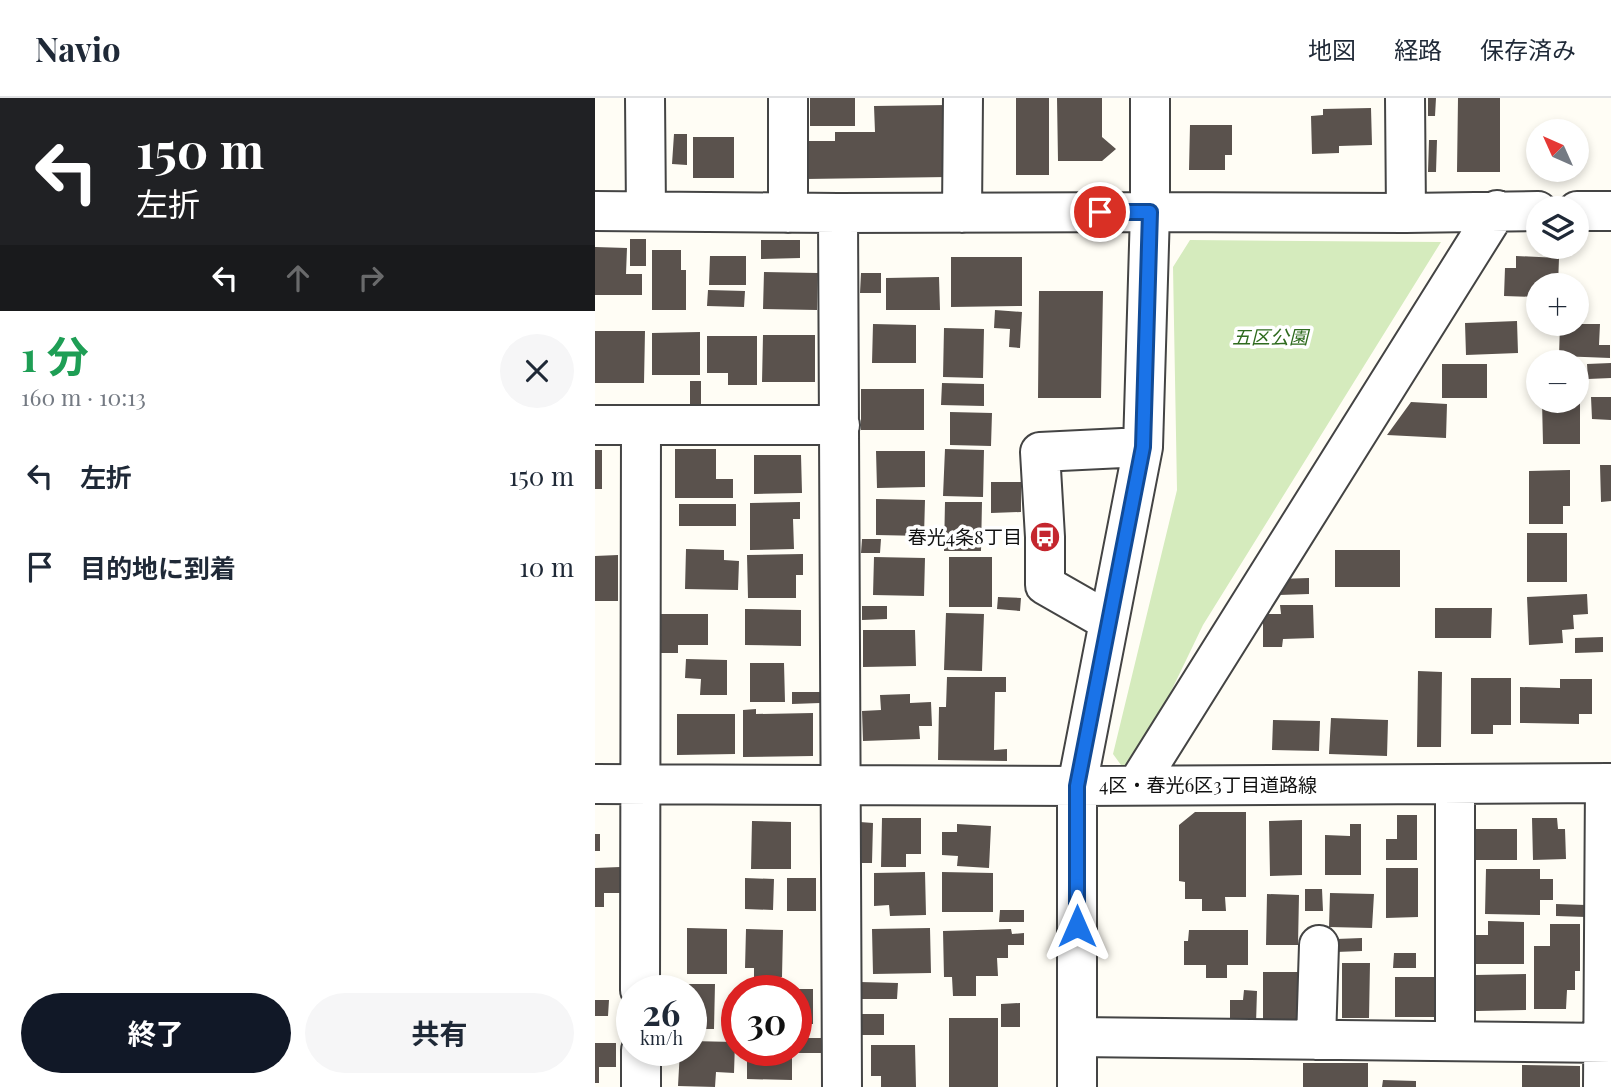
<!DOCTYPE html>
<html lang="ja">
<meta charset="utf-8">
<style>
body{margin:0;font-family:"Playfair Display","Noto Sans JP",serif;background:#f6f6f7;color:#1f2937;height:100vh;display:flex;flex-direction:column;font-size:26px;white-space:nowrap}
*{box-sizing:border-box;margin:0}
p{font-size:23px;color:#747a83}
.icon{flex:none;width:38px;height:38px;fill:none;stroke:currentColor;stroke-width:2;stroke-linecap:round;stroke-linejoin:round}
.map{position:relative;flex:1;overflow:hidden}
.details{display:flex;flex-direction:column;background:#fff;width:595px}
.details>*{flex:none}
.top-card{background:#202124;color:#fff;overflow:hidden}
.needle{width:46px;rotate:315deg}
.buttons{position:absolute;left:931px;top:21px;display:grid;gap:14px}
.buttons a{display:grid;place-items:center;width:63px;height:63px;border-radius:50%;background:#fff;box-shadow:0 4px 10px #0003;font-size:35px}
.speed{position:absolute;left:21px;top:877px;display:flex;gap:14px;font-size:35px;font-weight:700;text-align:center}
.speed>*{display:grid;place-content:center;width:91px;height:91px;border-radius:50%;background:#fff;box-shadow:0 4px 10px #0003;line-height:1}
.speed small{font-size:18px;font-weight:400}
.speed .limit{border:10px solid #d22;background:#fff;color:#111}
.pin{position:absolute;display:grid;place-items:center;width:60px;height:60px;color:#fff;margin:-30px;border:4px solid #fff;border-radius:50%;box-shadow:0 2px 7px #0007}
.me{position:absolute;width:77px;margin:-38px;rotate:0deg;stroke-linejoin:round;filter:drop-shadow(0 0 5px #0008)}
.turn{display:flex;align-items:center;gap:24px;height:147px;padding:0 21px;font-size:32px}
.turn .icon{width:91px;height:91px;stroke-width:2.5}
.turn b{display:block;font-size:49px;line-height:60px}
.lanes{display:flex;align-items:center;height:66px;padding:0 21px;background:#0003;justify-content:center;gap:35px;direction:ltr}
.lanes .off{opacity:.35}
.round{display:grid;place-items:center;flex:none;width:74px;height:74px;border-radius:37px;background:#f6f6f7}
.head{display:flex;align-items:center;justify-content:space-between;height:119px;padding:0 21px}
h1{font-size:42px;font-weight:700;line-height:52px;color:#1e9e55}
.primary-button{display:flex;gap:14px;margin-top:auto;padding:14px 21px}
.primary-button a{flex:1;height:80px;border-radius:42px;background:#111827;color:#fff;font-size:28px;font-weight:700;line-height:80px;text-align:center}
.primary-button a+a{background:#f6f6f7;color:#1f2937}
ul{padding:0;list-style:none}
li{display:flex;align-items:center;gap:21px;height:91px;padding:0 21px}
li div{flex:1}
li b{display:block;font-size:26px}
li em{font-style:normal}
header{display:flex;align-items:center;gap:42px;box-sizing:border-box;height:98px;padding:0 35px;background:#fff;border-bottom:2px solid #e0e1e3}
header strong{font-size:33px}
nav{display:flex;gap:38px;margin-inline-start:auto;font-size:24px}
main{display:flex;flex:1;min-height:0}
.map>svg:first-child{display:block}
.green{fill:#d5ebbd}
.building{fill:#5a524d}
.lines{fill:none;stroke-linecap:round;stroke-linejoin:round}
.minor-casing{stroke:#444;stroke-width:42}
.minor{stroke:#fff;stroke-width:38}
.route-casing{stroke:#114b97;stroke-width:18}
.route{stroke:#1a73e8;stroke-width:12}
.labels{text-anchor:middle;stroke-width:7;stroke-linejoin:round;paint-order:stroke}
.park-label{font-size:19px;font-style:italic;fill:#2f6b1f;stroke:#fff}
.poi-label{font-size:19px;fill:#111;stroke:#fff;text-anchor:end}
.street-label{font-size:19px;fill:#111;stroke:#fff}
</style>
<header>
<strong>Navio</strong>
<nav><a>地図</a><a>経路</a><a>保存済み</a></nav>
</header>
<main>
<section class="details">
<div class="top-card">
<div class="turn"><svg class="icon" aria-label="left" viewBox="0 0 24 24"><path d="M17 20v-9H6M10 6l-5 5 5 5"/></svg><div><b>150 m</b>左折</div></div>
<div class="lanes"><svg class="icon" aria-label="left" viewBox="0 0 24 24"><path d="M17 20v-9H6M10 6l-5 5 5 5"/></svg><svg class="icon off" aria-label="ahead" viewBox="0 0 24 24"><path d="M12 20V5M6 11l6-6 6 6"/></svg><svg class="icon off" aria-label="right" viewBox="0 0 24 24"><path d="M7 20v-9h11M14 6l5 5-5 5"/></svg></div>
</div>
<div class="head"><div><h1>1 分</h1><p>160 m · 10:13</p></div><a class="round"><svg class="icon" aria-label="close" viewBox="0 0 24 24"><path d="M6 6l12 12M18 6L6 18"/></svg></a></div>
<ul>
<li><svg class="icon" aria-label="left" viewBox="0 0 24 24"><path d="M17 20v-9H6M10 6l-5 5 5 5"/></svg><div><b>左折</b></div><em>150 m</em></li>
<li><svg class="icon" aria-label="arrive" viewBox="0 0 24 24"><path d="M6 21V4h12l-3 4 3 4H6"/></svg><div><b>目的地に到着</b></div><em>10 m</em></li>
</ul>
<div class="primary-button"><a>終了</a><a>共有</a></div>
</section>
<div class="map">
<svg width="1016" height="989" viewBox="0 0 1016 989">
<rect width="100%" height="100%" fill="#fffdf5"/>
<path class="green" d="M595,142L846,144L608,527L540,668L526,667L518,656L582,392L578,169Z"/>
<path class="building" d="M215,0H260V28H215Z
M421,0H454V77H421Z
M462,0H507V39L521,51L507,63H463Z
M833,0H841L840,18H833Z
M863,0H905V74H862Z
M353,7V79L210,81V43H240V34H280L279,8Z
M776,10L777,47L744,48V55L717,56L716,18L728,17V11Z
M595,27H637V57H630V72H594Z
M79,36H92V67L77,66Z
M98,39H139V80H98Z
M834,42H842L841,74H833Z
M35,141H51V168H35Z
M166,142H205V160L166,161Z
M0,149L32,150L31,176H47V197H0Z
M57,152H86V172H91V212H57Z
M115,158H151V187H114Z
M921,158L964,160L963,187H943V199L909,198L910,170H921Z
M356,159H427V208L356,209Z
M169,174L223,175L222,212L168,211Z
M266,175H286V195H265Z
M344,179L345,212H291V180Z
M113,192L150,193L149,209L112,208Z
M444,193H508L506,300H443Z
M400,212L427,214L425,250L414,249L415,231L399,230Z
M922,223L923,255L871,257L870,225Z
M278,226L321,227V265H277Z
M965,226H1005L1004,247H1015V260L964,258Z
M349,230L389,231L388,280L348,279Z
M0,233H50L49,285H0Z
M105,234V277H57V235Z
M168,237H220V284H167Z
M112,238H162V287H133V275H112Z
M1016,265V280L993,281L992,266Z
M847,266H892V300H847Z
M95,283H106V309H95Z
M347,285L389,286V308L346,307Z
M266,291H329V332H266Z
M996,299H1016V322L997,321Z
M947,303H985V346H948Z
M816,304L852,306L851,340L792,337Z
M355,314L397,315L396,348L355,347Z
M80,351H121V381H138V400H80Z
M350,351L389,352L388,399L348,398Z
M0,352H7V391H0Z
M281,353H330V389L282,390Z
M159,357H206L207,395L159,396Z
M1005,367H1016V403L1006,404Z
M975,372V408H968V426H934V373Z
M396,384H426V414L396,415Z
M281,401L330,402L329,438L281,437Z
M205,404V421H198L199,451L155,452V405Z
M350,404H387L386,453H349Z
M84,406H141V428H84Z
M932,435H972V484H932Z
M267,441H286L285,455H266Z
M91,451L129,452V462L144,463L143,492L90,491Z
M740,452H805V489H740Z
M208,456V477H201V500H153L152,457Z
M23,457V503H0V458Z
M279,459L330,460L329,498L278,497Z
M354,459H397V509H354Z
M714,480V496L684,497V481Z
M992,496L993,516L978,517L979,531L967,532L968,545L934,547L932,499Z
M403,499L426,500L425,513L402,511Z
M685,507H718L719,540L688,541L687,549H668V516H686Z
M267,508H292V521L267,522Z
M840,510H897L896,540H840Z
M150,511L206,512V548L150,547Z
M351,515L389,516L387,573L349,572Z
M62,516H113V547H83V555H62Z
M268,532H320L321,568L268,569Z
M1008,539V554L980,555V540Z
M91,561L132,562V597H105L106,581L90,580Z
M155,565H189L190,604H155Z
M823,573L847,574L846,649H822Z
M352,579H411V594H400L399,652L412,651V663L343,662L344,609H351Z
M876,580H916V627H898V636H876Z
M965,581H997V616H984V626L925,625V589L965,590Z
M197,594H225V605L197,606Z
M315,596V605L336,604L337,628H324L325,641L268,643L267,613L286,612L285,597Z
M161,611V616L218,615V658L148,659V612Z
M82,616H140V656L82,657Z
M736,620L793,622L792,658L734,656Z
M678,622L725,623L724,653L677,652Z
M600,714H651V799H630L631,813H607V801H590V784L584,783V727Z
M802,717H822V762H791V741H802Z
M287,720H326V756H311V769H286Z
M937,720H962L963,731H970L971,761L938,762Z
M707,722V777L675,778L674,723Z
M157,723L196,724V771H156Z
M265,724L278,725L277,765H265Z
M362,726L396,728L394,770L362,768L363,758L347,757V734H362Z
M755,726H766V777H730V737L755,738Z
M880,731H922V762H880Z
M0,736H5V753H0Z
M25,769L26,795H9V809H0V770Z
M791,770H823V819L791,820Z
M891,771H945V781H958V802H945V817L890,816Z
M330,774L331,817L295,818L294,807L279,808V775Z
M347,774L398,775V814H347Z
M150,780L179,781L178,812L150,811Z
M192,780H221V813H192Z
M710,791H727L728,813H710Z
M735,795L779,796L777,830L734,829Z
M672,796L704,797L703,847H671Z
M961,806L991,807V819L961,818Z
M405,812H429V824H404Z
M893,823L929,824V866H877V837H893Z
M955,826H985V873H980V892H972L971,911H939V848H955Z
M92,830L132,831V876H92Z
M335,830L336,875L278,876L277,831Z
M151,831L188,832L187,879H159V870H150Z
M416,831L417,836L429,835V847H413V860H402L403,878H381V898H358L357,879H349L348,833Z
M594,832H653V867H632V880H611V867H589V843H593Z
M767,840V853L741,854V841Z
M799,855H821V870H798Z
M747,865H775L774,920H747Z
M668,874H703V927H668Z
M931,876V912L881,913L880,877Z
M800,879H851V919H800Z
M265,884L303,885L302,901H265Z
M84,886H120L119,931H96V892H84Z
M201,891H218V926H201Z
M649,892L662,893L661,926H635V902H648Z
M0,902H14L13,918H0Z
M425,905V929H406V906Z
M265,916H289V937H265Z
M354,920H403V989H354Z
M202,940H226V955H203Z
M96,943L140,944L139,975L121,974L120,989L83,988L85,952H96Z
M0,945H21V969H4V985H0Z
M276,947H320L321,989H286V978H276Z
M152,952H197V982L152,981Z
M708,965H773V989H708Z
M927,967L985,968V989H927Z
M788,982L821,983V989H787Z"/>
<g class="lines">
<g class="minor-casing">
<path id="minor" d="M50,0L51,113
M193,0V115
M810,0L811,115
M0,113L243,115L555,114L811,115L943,113
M982,113H1016
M243,115L247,989
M367,115L368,0
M0,327H245
M513,523L450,487V439L445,354L548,349
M0,686L482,688L1016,685
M542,687L902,112
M45,892L46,328
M482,939L1016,945
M721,942L724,847
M860,943V686
M46,952V989
M482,989V688L548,349L555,114V0
M1008,989L1010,685"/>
</g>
<use href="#minor" class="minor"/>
</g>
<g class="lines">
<g class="route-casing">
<path id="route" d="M482,828V688L548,349L555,114H505"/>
</g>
<use href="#route" class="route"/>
</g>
<defs>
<g id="bus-disc" transform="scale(1.575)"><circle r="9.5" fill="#c4262e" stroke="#fff"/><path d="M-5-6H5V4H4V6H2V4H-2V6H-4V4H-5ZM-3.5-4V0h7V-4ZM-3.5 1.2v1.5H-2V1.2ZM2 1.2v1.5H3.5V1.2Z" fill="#fff"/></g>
</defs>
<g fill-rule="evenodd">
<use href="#bus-disc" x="450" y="439"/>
</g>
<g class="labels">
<g class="park-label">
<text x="675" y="246">五区公園</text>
</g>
<g class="poi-label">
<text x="427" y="446">春光4条8丁目</text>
</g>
<g class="street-label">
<text x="613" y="694">4区・春光6区3丁目道路線</text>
</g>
</g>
</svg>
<div class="buttons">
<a><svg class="needle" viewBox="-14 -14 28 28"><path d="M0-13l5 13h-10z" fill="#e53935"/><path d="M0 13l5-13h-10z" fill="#747a83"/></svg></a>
<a><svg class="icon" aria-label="layers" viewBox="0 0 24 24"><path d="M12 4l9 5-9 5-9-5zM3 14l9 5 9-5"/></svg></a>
<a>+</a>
<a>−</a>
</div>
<div class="speed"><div>26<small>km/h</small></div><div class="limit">30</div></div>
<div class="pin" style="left:505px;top:114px;background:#d93025"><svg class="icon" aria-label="arrive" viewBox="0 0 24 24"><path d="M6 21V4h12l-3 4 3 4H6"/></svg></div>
<svg class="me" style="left:482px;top:828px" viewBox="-20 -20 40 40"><path d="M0-17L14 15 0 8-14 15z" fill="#1a73e8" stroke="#fff" stroke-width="4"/></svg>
</div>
</main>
